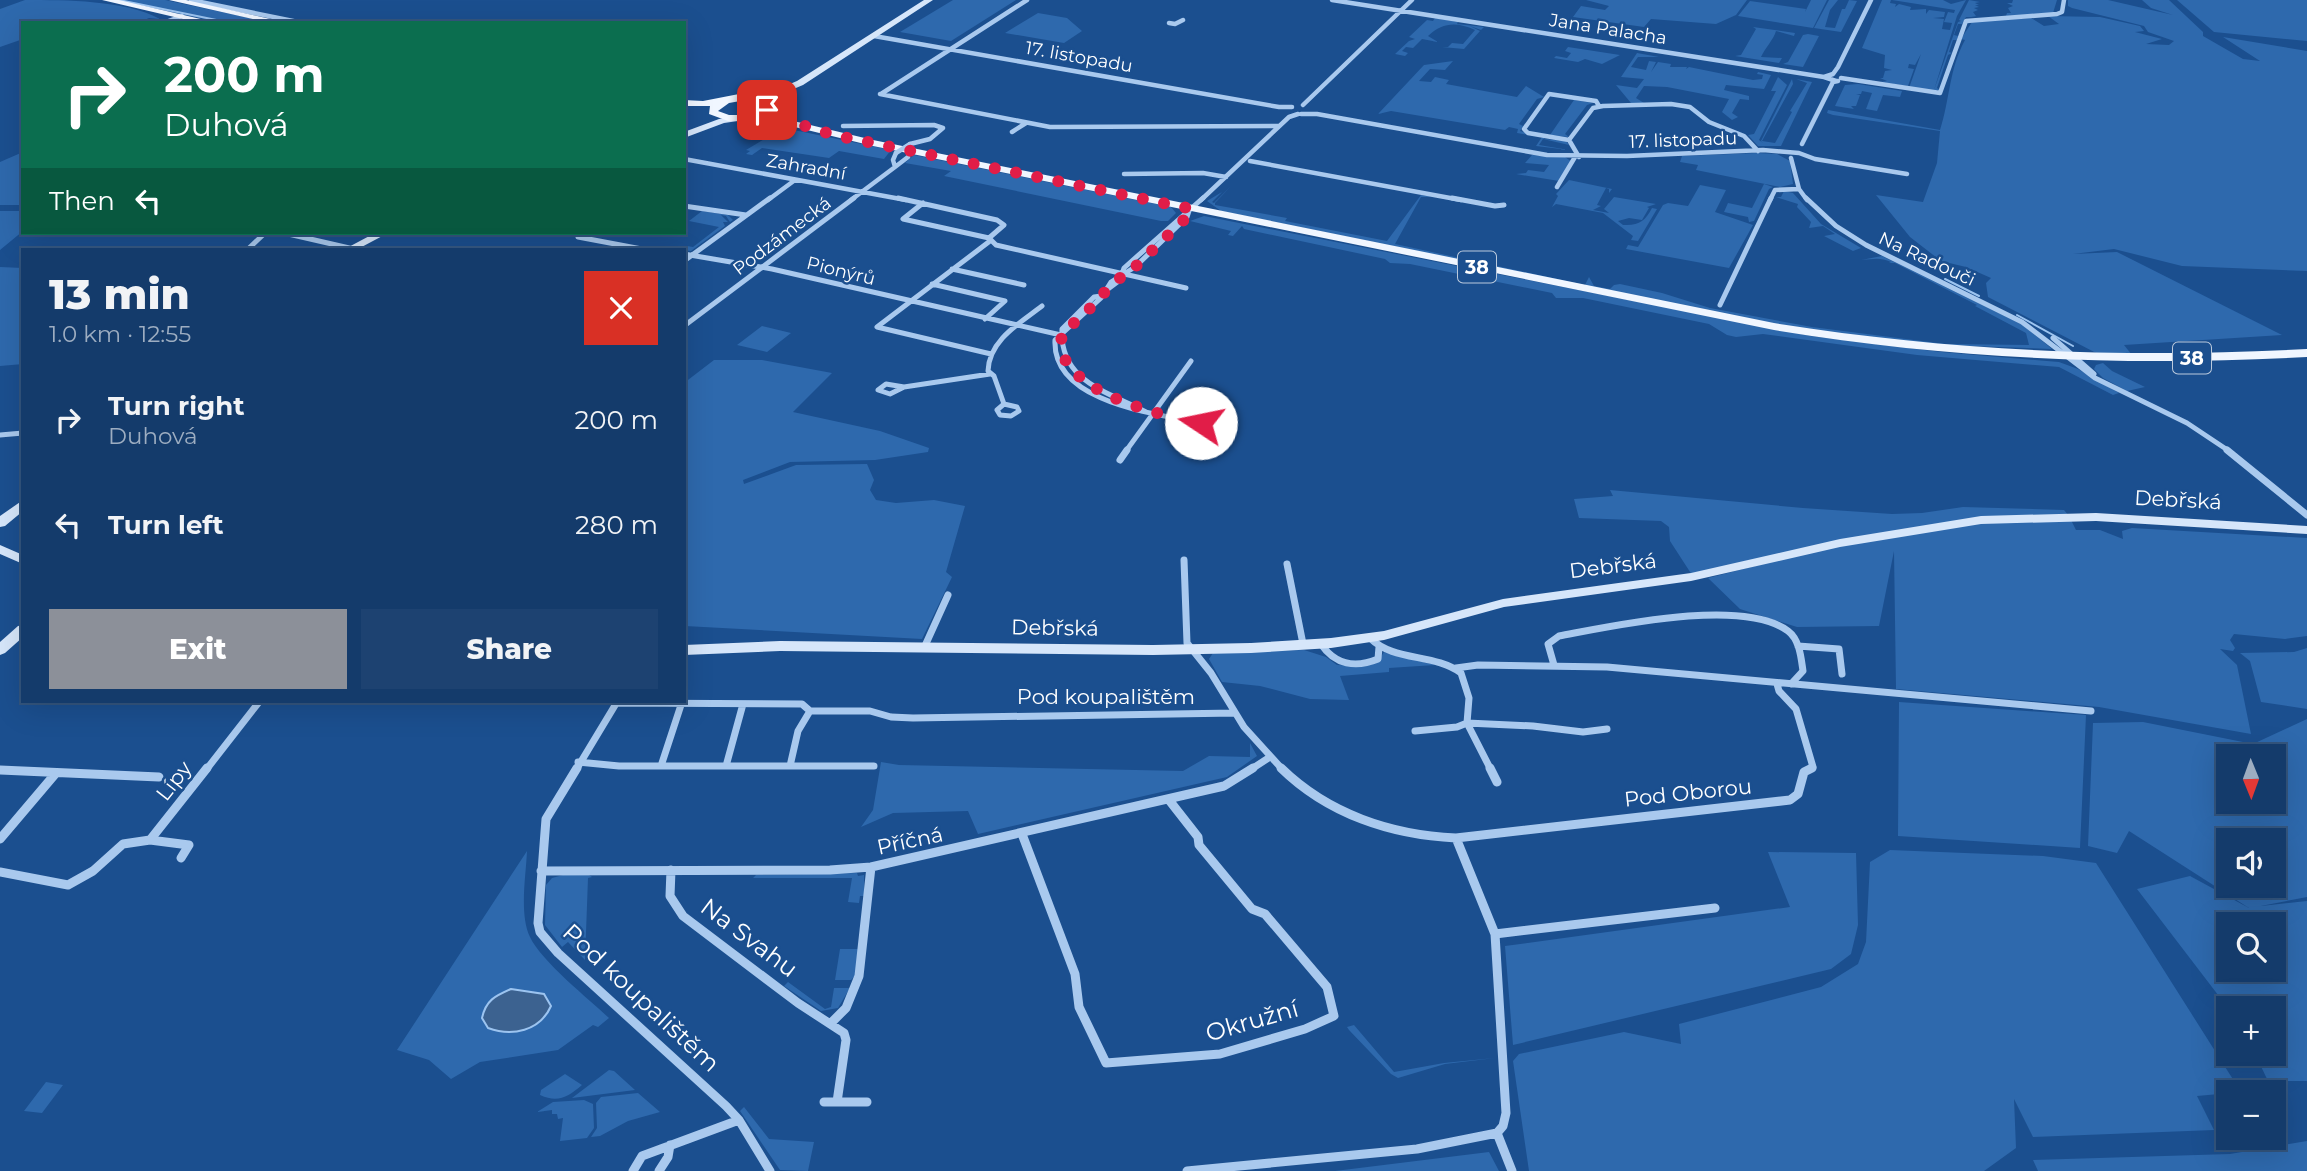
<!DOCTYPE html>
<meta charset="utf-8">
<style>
body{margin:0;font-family:Montserrat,sans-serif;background:#1d4271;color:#f1f3f6;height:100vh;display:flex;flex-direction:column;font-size:26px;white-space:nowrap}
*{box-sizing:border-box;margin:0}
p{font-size:23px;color:#9dadc1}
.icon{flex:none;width:38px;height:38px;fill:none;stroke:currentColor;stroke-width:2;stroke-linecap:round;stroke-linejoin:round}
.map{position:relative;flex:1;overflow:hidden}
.sheet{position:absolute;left:21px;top:248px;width:665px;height:455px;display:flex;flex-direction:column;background:#143b6b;border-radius:0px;box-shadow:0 7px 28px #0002,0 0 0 2px #33557e}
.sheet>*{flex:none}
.hud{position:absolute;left:21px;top:21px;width:665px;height:214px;border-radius:0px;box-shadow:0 7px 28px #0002,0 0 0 2px #33557e;background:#0b6e4f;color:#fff;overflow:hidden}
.needle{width:46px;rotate:179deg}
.buttons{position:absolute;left:2216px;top:744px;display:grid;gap:14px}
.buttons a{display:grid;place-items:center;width:70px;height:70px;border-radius:0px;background:#143b6b;box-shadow:0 7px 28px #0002,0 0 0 2px #33557e;font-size:35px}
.pin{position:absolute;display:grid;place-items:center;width:60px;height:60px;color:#fff;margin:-30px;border-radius:14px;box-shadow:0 4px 10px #0006}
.me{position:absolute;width:77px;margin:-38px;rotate:281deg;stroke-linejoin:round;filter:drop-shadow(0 0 5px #0008)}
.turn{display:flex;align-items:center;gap:24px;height:147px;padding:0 28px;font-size:32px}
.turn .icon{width:91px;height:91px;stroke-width:2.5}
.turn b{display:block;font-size:49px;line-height:60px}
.then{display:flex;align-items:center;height:66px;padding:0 28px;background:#0003;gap:14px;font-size:26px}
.round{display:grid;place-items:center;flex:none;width:74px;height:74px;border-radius:0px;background:#1d4271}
.summary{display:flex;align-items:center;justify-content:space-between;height:119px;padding:0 28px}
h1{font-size:42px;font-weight:800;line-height:52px}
.button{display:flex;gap:14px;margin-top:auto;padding:14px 28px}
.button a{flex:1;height:80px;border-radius:0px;background:#8c9099;color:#fff;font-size:28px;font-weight:800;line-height:80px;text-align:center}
.button a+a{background:#1d4271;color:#f1f3f6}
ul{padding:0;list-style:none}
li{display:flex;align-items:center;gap:21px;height:105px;padding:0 28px}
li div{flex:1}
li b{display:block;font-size:26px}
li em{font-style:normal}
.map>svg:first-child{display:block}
.green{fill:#2e69ad;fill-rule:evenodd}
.water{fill:#3c6290;stroke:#9cc4f0;stroke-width:2}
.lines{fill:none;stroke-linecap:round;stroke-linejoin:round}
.stream{stroke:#9cc4f0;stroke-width:2}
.street-far3{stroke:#a9c9ee;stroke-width:4.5}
.street-far2{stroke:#a9c9ee;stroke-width:5}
.street-far1{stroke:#a9c9ee;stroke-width:7}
.street{stroke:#a9c9ee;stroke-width:9}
.secondary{fill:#d6e6fa;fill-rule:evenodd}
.primary{fill:#f0f6ff;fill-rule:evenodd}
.street-bridge{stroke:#a9c9ee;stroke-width:4.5}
.route{stroke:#e11d48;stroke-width:12;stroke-dasharray:0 21.6}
.labels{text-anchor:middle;stroke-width:5;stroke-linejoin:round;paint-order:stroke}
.far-street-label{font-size:18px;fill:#fff;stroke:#1b4f8f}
.shield{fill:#1b4f8f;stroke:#bbcadd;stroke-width:2}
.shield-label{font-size:19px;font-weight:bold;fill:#fff}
.street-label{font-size:21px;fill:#fff;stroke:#1b4f8f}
.near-street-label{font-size:24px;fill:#fff;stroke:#1b4f8f}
</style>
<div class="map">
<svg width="2307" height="1171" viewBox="0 0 2307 1171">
<rect width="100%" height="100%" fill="#1b4f8f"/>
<path class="green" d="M25,0C65,0 126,0 160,19L149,18L137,23H23V39L0,47V9Z
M114,0H165L274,23H223Z
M953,0H1016L951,41L900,32Z
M1586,0H1747L1736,15L1716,24L1651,19L1644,27L1573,17L1581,6L1605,10L1609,6Z
M1811,0H1827L1813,28L1738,16L1750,1L1806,9L1805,12Z
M1829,0H1838L1830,10L1825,27L1835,28L1842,9H1845L1849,0L1857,1L1841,32L1814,28Z
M1882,0H1891L1890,3L1896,4L1895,7L1899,4L1911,7L1910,10L1926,9V14L1929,10L1945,12L1944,17L1933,18L1944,19L1942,29L1950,30L1952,23L1944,22L1948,12L1954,13L1955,10L1892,0H1943L1951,4L1966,0L1957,16L1934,90L1958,22L1961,21L1959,20L1969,0L1980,2L1975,3L1979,5H1975L1979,7L1974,8L1978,10L1973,12L1976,16H1971L1977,17H1966L1962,24H1958L1954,35L1958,36L1957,40H1953L1949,52L1952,53L1948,55L1937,88L1940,90L1936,91L1909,88L1921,54L1915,65L1909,64L1908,68L1914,69L1908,86L1880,82L1887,81L1880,78H1883L1885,71L1892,70L1884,68L1885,55L1862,48Z
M2013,0H2057L2053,13L2006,16L2007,13H2011L2008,8L2013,6L2007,3H2012Z
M2068,0H2108L2173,15L2151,8L2142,0H2169L2203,32V36L2243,59L2260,61L2223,37L2307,51V271L2182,266L2114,249L2073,254L2117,252L2282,335L2124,345L2132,355H2100L1988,297L1986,283L1991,278L1966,267L1941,261L1910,237L1876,195L1923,202L1937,163L1940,131L1833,115L1827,113L1828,110L1940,130C1950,99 1949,69 1965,40L1961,39L1972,22L1967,24L1968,22L2031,18L2044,26L2059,24L2048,16L2100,17L2140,26L2144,31L2135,32L2162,39L2146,44L2169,45L2174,41L2148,32L2144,26L2072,8L2068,6Z
M2177,0H2307V41L2214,32Z
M1038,13L1067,18L1082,31L1064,43L1005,33Z
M1435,18L1458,22L1457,24L1484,27L1481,30L1470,26L1480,31L1464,49L1442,47H1448L1452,43L1463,44L1475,30C1457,22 1443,22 1428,36L1438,42L1422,39L1413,48L1406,47L1402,51L1408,53L1405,56L1395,54L1409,41L1415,39L1409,37L1427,20L1433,21Z
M1753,27L1795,33L1794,36L1776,31C1774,39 1765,48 1761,57L1782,58L1779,63L1735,56L1741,55L1756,29Z
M1808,34L1819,36L1803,67L1783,64L1788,62L1803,35Z
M1568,47L1620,55L1602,64L1585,59L1578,62L1554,58L1556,56L1567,58L1571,53L1565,51Z
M1637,53L1659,57H1638L1631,67L1646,70L1649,61L1656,62L1651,72L1658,62L1671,64L1670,67H1687L1686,69L1689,67L1753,80L1762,79L1763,75L1757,74L1758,72L1771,75L1764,89L1726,85L1724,90L1749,96V100L1740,99L1732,113L1738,117L1732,120L1722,112L1729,99L1667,87L1644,86L1636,98L1644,103H1631L1616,85L1637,88L1644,79L1621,77Z
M1453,61L1445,70L1430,69L1419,81L1431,82L1435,77L1449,80L1446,84L1517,97L1526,86L1544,97L1537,99L1519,124L1523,126L1520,131L1544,137V139L1566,141L1569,145L1543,139L1539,145L1569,150L1536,146L1542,137L1517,133L1518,129L1509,127L1505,130L1391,111L1378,114L1424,65Z
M1778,77L1787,85L1759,140L1763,143L1761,141L1792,79L1793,84L1762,141L1775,143L1792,112L1790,111L1807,83L1796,79L1812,82L1781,146H1758L1748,135L1754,134L1776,91H1771Z
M1858,84L1902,91L1900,97L1883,95L1877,111L1866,109L1872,93L1862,91L1861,94H1856L1860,95L1856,106H1851L1854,109L1835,106L1845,85Z
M1574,100L1593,103L1587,105L1565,134L1569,137L1550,135Z
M776,125L784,128L891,150L884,159L839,151L829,158L762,148L752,155L746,154L750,151L746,150L768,137V134L758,132Z
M23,152V205H0V162Z
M1757,153L1777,154L1790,161L1793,184L1780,187L1696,170L1698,165L1680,162L1682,156Z
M914,155L1171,207L1176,213L1168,221H1161L944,176L951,171L905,163Z
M1532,155L1565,157L1572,162L1559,181L1516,174L1526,173L1528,170L1544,172L1549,165L1525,163Z
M1569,180L1612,189L1609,193V189L1606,188L1597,205L1601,206L1593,210L1609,213L1604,209L1614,197L1656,204L1647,207L1649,208L1642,220L1629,218L1618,221L1623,225C1639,226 1645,221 1652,208L1657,209L1638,241L1631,240L1633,236L1603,213L1556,204L1552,207L1558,196L1556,194Z
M1764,184L1773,187L1769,189L1754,221L1749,222L1748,217L1724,212L1728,203L1752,208Z
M1700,185L1726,190L1715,212L1753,225L1729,268L1626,249L1628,245L1638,247L1663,205L1668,203L1688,206Z
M1231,186L1215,203V205L1287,218L1285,221L1387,241L1421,195L1432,197H1421L1395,244L1585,285L1589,277L1594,286L1610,289L1614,285L1620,284L1662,293L1710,308L1812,327L1945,344L2029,345L2026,333L1975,306L1977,305L1895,263H1889L1891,262C1880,257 1874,259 1861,260L1882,256L2023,325L2052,349L1940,345L1811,330L1728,315L1221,211L1207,201L1222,192L1212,202L1214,203Z
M1784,191L1793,193L1821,224L1861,248L1853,251L1824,236L1835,234L1823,226L1809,228L1811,222L1797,207L1798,204L1776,197H1781Z
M0,211H23V231L0,250Z
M702,211L728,215L733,220L730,222L726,216L721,215L728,222H723L725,226L691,251L681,250L687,246L693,247L719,227L689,221Z
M1204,216L1811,336L1941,352L2059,362L2078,369L2119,393L2113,395L2059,367L1917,355L1763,334L1736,337L1727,335L1709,324L1583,298H1556L1552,293L1410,264L1390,263L1385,259L1244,229L1242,226L1233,236L1228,235L1231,231L1190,221Z
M0,267L23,268V364L0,366Z
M762,326L791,333L767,352L737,345Z
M714,360H762L832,373L793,412L880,431L929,448L928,452L875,460L790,462L743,480L744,484L796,465L867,464L874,480L870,490L876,500L896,503L934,500L965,506L946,572L952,577L922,639L685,626L688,637H684V383Z
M2103,363L2112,371L2145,387L2127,391L2103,378L2094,369L2096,365Z
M1610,490L1803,508L1892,514L1922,513L1963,507L2064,510L2069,516L1980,519L1692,575L1670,541L1669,527L1661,521L1579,518L1574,499L1613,496Z
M2070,518L2076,530H2100L2123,539L2122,531L2132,528L2307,538V636L2285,639L2234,634L2230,640L2235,648L2233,651L2220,649L2237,665L2251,734L2099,707L1896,689L1894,551L1879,626L1797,627L1740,609L1708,578L1843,544L1948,526Z
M2307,648V709L2261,702L2250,661L2240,653L2294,652Z
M1304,650L1326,657L1337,665L1362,666L1377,663L1384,652L1435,665L1389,668V672L1340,676L1349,700L1310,699L1260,686L1222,682L1209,659L1213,653Z
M1899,702L2086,715L2080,848L1898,836Z
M2307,719V897L2261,906L2307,901V1081H2268L2255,1054H2273V1008H2228L2137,889L2190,876L2249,908L2129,831L2117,853L2088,846L2093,723L2143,722L2253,744ZM2228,756H2273V802H2228ZM2228,840H2273V886H2228ZM2228,924H2273V970H2228Z
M1250,743L1257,756L1227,777L978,834L968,811L893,813L861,827L873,810L881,762L899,765L1183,771L1209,756L1250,757Z
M1890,850L2043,856L2096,863L2241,1092L2197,1096L2214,1130L2033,1137L2014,1099L2016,1148L1984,1171H1529L1513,1061L1519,1054L1624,1032L1681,1044L1679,1024L1821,987L1858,964L1866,942L1870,862Z
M527,851C526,876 519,914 530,937C541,961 589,999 609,1018L598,1027L593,1025L558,1050L480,1062L451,1079L429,1060L397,1050Z
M1768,852L1856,853L1858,925L1851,954L1831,969L1513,1045L1505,946L1790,907Z
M857,873L858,876L864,875V896H860L859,903L848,902L852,878H753L756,875Z
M563,875H589L592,877L588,878L585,960L568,942L562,947L545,925L546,885L552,878Z
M840,949H859L855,976L851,980H835Z
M788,982L825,1009L831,1007L834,988H850L838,1008L821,1011L784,986Z
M1354,1025L1394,1072L1444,1063L1495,1058L1445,1064L1398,1078L1391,1074L1349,1030L1347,1027Z
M609,1070L614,1071L635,1090L572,1098Z
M565,1074L582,1085C568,1097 558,1103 540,1095L541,1090Z
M46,1082L63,1085L42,1113L24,1111Z
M638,1093L660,1112L628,1121L600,1136L591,1137L597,1128L596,1103L601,1097Z
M584,1100L593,1104L594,1128L587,1138L560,1141L563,1118L558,1119L557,1114H552V1110L537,1112L553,1102Z
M744,1107L769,1139L814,1142L808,1171L780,1170L740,1111Z
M2307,1141V1171H2038L2033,1160L2230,1154Z
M1489,1152L1499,1171H1335Z"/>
<path class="water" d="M511,989L544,994L551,1006C540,1031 512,1037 488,1028L482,1018C486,1000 495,996 511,989Z"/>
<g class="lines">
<path class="stream" d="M119,0L231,23
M1945,279L1979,296
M2017,315L2073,346"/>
<path class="street-far3" d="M191,0L303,23
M1332,0L1824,77
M163,23L182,16
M1169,23L1175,24L1183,20
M874,36L1279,107H1292
M1841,78L1940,93L1966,21L2057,14L2062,12L2064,0
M1836,81L1824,77L1833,74L1838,67L1871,0
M880,94L1050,127L1279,126
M881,94L1027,0
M1303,105L1412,0
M1301,114H1317L1547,155L1627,156L1763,150L1799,153L1815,159L1907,174
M843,126L934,125L943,128L930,139L910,144
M1012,132L1026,123
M1569,140L1528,133L1524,129L1549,94L1596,101L1599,106
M1802,144L1833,82L1838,81
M1579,157L1569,140L1593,108L1603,106L1671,104L1690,107L1709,122L1744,136L1758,151
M1791,158L1799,189L1807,200
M684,159L906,200
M1250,161L1461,200
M895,167L908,157
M1124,174L1203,173L1226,177
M1557,187L1575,157
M768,200L795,180
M851,200L895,167L893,160L896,153
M1201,200L1289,117L1298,114
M1770,200L1775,190L1799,189"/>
<path class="street-far2" d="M898,198L997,220L1004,225L989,238L996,245L1186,288
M1452,198L1495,206L1504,205
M1806,198L1836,226L1866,245L2022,322L2095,378L2187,423L2229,451
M923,203L903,219L989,238
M684,206L746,215
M1189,211L1187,217L1135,267L1111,282L1101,298L1055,340C1052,403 1157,414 1201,423
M284,233L358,250
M578,237L647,250
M990,241L877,327L991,354
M247,250L265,233
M653,250H664
M684,254L772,269L1061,335
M684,261L770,198
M952,269L1024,285
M932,284L1005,301L985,319
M1104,292L1120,280L1124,268L1203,198
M1101,296L1094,297L1062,329C1059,382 1109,392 1146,412
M1720,305L1771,198
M684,326L854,198
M2053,338L2094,374
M886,384L904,387L890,394L878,390Z
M904,387L990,374
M1004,404L1017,407L1019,411L1011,416L1000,415L997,410Z
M1004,404L994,376L988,371C989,340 1020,323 1042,306
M0,435L23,433
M1126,451L1191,361"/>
<path class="street-far1" d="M2227,450L2307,515
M1120,460L1127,450
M1184,560L1187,643L1211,673L1244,727L1283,770
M1287,564L1303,644
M1370,638C1394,662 1434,653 1461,673L1469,698L1467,723L1491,770
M1321,644C1335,665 1356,668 1378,659L1379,647
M1798,646L1839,649L1842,674
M924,648L948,595
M1554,665L1548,644L1559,636C1613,626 1743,597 1788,631C1800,640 1801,658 1803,671L1791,684
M1456,668L1478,665L1607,667L2091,711
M1777,684L1779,691L1796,709L1813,767L1808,770
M616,703L802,704L810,711H870L891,717L913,718L1235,713
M1415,731L1457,727L1467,723L1533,726L1583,732L1607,729
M578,762L619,766H874
M661,766L681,705
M726,766L743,704
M790,766L798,731L810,711
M206,770L259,702
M576,770L617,702
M1250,770L1270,757"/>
<path class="street" d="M577,768L546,819L538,923L540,932L558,953L726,1106L739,1120L770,1171
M1281,768C1328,814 1391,835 1456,838L1790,800L1798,794L1804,772L1812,768
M1490,768L1497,782
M0,770L159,777
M1022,834L1075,974L1079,1007L1106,1063L1220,1054L1305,1029L1334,1016L1327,987L1265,914L1252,909L1199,845L1198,837L1169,800
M1456,838L1495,934L1506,1113L1503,1126L1497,1133
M0,839L56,773
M150,840L207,768
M671,870L670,896L683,916L798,1003L844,1033L846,1040L837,1102H824
M541,871L830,870L871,867L1224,786L1253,768
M0,872L68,885L93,871L123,844L150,840L189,845L181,858
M1495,934L1715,908
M831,1023L846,1008L859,976L871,867
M837,1102H867
M1497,1133L1512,1171
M633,1171L642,1156L739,1120
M659,1171L668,1157L670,1145
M1187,1171L1417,1149L1497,1133"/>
<path class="secondary" d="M924,0H933L803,85L777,96L771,106L764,104L771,92L797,81Z
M735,116L740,119L738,121L724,123L684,138V132L719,119Z
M375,233H388L356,250H343Z
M23,500V511L5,526L0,527V516Z
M2096,513L2307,526V534L2096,521L1981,524L1840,547L1691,581L1504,607L1384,640L1331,648L1251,653L1153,655L780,651L684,655V645L780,641L1153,645L1251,643L1331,638L1384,631L1503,599L1691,573L1840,539L1981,516Z
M0,545L23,555V564L0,554Z
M23,625V637L5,653L0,655V642L18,626Z"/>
<path class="primary" d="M102,0H119L218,23H200Z
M169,0H186L288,23H270Z
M739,94L753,95L770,101L772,112L781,118L873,140L1774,323C1951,351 2127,359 2307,349V357C2127,367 1951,359 1774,330L873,146L770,121H728L709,114L710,106H684V100L703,101ZM746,100L761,105L763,115H729L718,111L729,103Z"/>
<path class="street-bridge" d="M896,153L910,144"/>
</g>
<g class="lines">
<path class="route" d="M767,110L769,115L834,135L1192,209L1187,217L1132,270L1123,273C1118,284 1104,289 1101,298L1061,335C1062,343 1062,354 1066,361C1089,399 1161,415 1201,423"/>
</g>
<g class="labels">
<g class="far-street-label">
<text transform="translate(1608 29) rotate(9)" y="6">Jana Palacha</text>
<text transform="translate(1079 57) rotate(10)" y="6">17. listopadu</text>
<text transform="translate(1683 140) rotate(-2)" y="6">17. listopadu</text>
<text transform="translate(806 167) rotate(10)" y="6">Zahradní</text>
<text transform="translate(782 236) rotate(-37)" y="6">Podzámecká</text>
<text transform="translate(1927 259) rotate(25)" y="6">Na Radouči</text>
<text transform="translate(841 271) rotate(14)" y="6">Pionýrů</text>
</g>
<g class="shield">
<rect x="1458" y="251.5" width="38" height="31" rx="5"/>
<rect x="2173" y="342.5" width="38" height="31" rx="5"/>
</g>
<g class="shield-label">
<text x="1477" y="274">38</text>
<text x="2192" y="365">38</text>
</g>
<g class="street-label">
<text transform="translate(2178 500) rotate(3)" y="7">Debřská</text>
<text transform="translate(1613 566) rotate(-7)" y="7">Debřská</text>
<text transform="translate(1055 628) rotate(1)" y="7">Debřská</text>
<text x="1106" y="704">Pod koupalištěm</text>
<text transform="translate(174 781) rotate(-52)" y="7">Lípy</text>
<text transform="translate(1688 793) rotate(-6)" y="7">Pod Oborou</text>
<text transform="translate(910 841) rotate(-12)" y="7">Příčná</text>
</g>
<g class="near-street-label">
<text transform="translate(749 938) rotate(37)" y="8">Na Svahu</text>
<text transform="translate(641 998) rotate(43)" y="8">Pod koupalištěm</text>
<text transform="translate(1252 1021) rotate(-16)" y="8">Okružní</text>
</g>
</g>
</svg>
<div class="buttons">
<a><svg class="needle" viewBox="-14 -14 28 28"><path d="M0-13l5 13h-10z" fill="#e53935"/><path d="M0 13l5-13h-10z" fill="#9dadc1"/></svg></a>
<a><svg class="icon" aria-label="sound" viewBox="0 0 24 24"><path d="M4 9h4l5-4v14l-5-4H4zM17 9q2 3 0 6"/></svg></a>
<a><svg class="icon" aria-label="search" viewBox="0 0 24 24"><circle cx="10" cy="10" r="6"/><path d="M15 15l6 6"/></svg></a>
<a>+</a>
<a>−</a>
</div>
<div class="pin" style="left:767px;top:110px;background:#d93025"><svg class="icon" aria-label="arrive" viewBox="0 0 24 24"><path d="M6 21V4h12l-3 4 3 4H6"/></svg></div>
<svg class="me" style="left:1201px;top:423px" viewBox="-20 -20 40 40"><circle r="19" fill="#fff"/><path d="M0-13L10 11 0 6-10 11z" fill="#e11d48"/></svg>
<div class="hud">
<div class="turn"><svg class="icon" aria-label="right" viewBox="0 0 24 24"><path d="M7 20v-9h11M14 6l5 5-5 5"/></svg><div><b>200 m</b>Duhová</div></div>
<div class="then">Then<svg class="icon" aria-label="left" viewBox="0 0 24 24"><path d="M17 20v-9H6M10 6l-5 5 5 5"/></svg></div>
</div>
<section class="sheet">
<div class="summary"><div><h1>13 min</h1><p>1.0 km · 12:55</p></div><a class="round" style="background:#d93025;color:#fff"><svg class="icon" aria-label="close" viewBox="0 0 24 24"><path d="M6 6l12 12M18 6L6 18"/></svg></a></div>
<ul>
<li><svg class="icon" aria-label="right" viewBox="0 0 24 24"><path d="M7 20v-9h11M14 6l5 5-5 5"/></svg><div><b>Turn right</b><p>Duhová</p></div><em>200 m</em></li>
<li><svg class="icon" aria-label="left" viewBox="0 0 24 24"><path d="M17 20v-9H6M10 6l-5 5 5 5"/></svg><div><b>Turn left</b></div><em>280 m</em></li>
</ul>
<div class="button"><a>Exit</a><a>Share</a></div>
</section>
</div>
